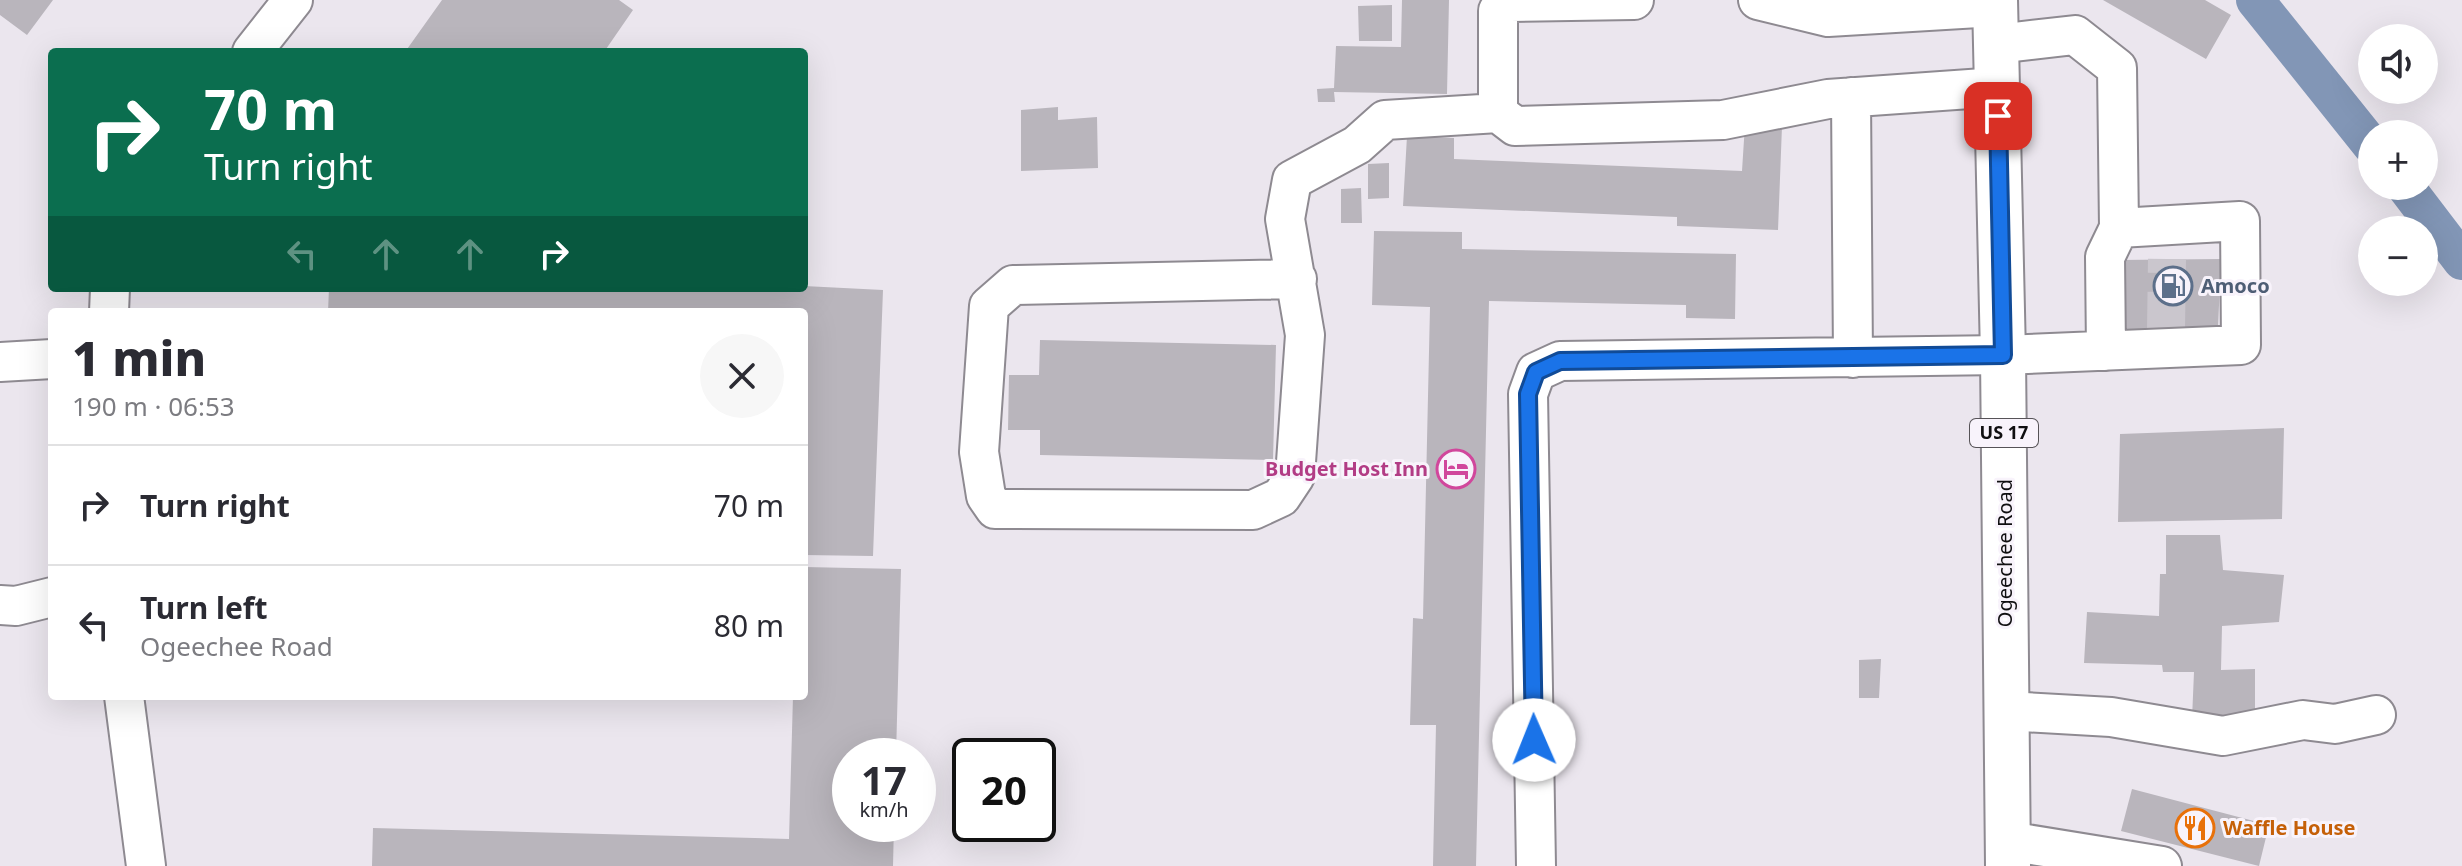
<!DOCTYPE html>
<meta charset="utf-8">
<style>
body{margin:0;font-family:"Noto Sans",sans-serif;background:#f7f7f7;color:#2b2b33;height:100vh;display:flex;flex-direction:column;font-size:30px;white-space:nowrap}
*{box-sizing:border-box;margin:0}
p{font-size:26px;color:#7c7c81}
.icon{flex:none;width:44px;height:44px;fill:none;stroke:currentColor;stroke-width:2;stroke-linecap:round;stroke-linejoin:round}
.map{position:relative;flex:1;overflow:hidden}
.details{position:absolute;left:48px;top:308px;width:760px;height:392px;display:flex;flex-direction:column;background:#fff;border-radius:8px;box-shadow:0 8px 32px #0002}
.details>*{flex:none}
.guide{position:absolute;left:48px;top:48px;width:760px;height:244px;border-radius:8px;box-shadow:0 8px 32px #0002;background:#0b6e4f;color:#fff;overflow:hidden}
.fabs{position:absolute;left:2358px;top:24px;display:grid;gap:16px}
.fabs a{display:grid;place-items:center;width:80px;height:80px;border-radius:50%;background:#fff;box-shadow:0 8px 32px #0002;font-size:40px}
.speed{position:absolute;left:832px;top:738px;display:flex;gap:16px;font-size:40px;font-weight:700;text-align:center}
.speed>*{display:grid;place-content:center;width:104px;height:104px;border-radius:50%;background:#fff;box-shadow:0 8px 32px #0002;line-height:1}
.speed small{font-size:20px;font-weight:400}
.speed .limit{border:4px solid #111;border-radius:12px;background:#fff;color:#111}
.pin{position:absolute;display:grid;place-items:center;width:68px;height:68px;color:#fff;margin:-34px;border-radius:16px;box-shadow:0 4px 12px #0006}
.me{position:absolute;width:88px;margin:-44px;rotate:359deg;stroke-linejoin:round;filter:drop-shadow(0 0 6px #0008)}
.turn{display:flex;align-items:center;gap:28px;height:168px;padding:0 24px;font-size:36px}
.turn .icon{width:104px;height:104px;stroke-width:2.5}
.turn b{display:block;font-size:56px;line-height:68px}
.lanes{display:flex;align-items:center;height:76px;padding:0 24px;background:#0003;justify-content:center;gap:40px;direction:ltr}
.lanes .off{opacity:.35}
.round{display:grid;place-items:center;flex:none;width:84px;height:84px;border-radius:42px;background:#f7f7f7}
.headline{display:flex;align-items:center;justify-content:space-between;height:136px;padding:0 24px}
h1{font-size:48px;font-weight:800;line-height:60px}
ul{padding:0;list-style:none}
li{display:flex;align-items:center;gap:24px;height:120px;padding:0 24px;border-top:2px solid #e1e1e2}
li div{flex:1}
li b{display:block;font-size:30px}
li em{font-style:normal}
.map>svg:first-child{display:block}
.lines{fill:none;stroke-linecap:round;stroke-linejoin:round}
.canal{stroke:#8296b6;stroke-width:38}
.building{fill:#b9b5bc}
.minor-tunnel{stroke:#cac6cd;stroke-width:38;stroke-dasharray:38 19;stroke-linecap:butt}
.minor-casing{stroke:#8e8a91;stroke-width:42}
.major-casing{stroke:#8e8a91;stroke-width:48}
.minor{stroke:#fff;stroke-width:38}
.major{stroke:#fff;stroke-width:44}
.route-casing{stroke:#114b97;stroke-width:20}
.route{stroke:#1a73e8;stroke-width:14}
.labels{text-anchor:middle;stroke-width:6;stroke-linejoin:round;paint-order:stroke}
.shield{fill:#f8f3fb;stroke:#565357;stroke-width:2}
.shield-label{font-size:18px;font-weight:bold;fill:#100f11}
.service-label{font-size:20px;font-weight:bold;fill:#4e5e75;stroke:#f8f3fb;text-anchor:start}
.hotel-label{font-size:20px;font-weight:bold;fill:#b23c85;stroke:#f8f3fb;text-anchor:end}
.street-label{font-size:20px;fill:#100f11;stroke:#f8f3fb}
.food-label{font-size:20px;font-weight:bold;fill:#c56008;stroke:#f8f3fb;text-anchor:start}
</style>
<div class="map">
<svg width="2462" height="866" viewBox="0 0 2462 866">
<rect width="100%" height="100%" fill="#ebe6ee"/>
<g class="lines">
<path class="canal" d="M2255,0L2372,146
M2405,186L2462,261"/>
</g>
<path class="building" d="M0,0H53L27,35L0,15Z
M442,0H619L633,10L604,52H405Z
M1402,0H1449L1447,94L1334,92L1335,102H1318L1317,89L1334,88L1336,46L1401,47Z
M2103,0H2205L2231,15L2206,59Z
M1392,5V41H1359L1358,6Z
M1058,107V120L1097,117L1098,168L1021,171V110Z
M1745,124L1782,126L1778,230L1677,226V217L1403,206L1407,136L1454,138V159L1742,171Z
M1389,163V198L1368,199V164Z
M1361,188L1362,223H1341V189Z
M1374,231L1462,232V249L1736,254L1735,319L1686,318V305L1489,301L1476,866H1433L1436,725H1410L1413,618L1423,619L1430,307L1372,305Z
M2221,259L2218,328L2117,331L2118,260Z
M804,286L883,290L873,556L804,555V312H328L329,288H804Z
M1040,340L1276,345L1273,460L1040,455V430H1008L1009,375H1039Z
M2284,428L2282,519L2118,522L2120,434Z
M2166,535H2220L2223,570L2284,575L2279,622L2222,626L2221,670L2255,669V718L2192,719L2194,672H2163L2162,665L2084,663L2087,612L2159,616L2160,574H2166Z
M804,567L901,569L896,756H850V824H894L893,866H372L373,828L789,839L793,696H804Z
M1881,659L1879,698H1859V660Z
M2132,789L2269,825L2259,866L2121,831Z"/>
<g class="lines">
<path class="minor-tunnel" d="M2166,330L2167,259"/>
<g class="minor-casing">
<path id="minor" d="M1634,0L1511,2L1498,11V113L1515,126L1723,120L1828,99L1998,87
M1758,0L1828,17L1995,7
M1997,44L2075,35L2117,68L2119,228L2105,257L2106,351
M252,52L293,0
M1851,97L1853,358
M1297,279L1013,285L989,306L979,452L986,496L995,509L1253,510L1281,497L1295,476L1305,335L1285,219L1292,180L1357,145L1385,120L1498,113
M109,312L110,288
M0,362L52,359
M0,605L16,606L52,597
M124,696L146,866
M2006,711L2111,717L2223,736L2303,720L2335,724L2376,715
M2008,841L2162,866
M1536,866L1528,394L1536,372L1560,361L2003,355L2241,345L2240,221L2119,228"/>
</g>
<g class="major-casing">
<path id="major" d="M1995,0L2003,355L2008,866"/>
</g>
<use href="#minor" class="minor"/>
<use href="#major" class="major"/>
</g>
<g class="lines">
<g class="route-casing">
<path id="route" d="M1534,740L1528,394L1536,372L1560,361L2003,355L1998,116"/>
</g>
<use href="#route" class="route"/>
</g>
<defs>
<g id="fuel-ring" transform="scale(2)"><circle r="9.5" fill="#f8f3fb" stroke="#5c6f8a" stroke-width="1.5"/><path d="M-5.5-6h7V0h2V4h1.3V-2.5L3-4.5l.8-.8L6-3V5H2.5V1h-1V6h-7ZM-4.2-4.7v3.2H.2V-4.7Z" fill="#5c6f8a"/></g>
<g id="hotel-ring" transform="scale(2)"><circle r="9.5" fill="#f8f3fb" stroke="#d1479c" stroke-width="1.5"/><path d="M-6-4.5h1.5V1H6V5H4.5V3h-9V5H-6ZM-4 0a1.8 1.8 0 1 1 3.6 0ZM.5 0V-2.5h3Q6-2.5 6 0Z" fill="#d1479c"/></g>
<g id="restaurant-ring" transform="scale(2)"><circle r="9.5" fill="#f8f3fb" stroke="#e8710a" stroke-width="1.5"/><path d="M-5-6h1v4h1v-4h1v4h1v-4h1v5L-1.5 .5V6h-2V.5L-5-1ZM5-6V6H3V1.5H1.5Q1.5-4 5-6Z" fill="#e8710a"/></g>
</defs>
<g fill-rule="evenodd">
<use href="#fuel-ring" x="2173" y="286"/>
<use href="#hotel-ring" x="1456" y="469"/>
<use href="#restaurant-ring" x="2195" y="828"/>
</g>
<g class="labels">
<rect class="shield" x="1970" y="419" width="68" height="28" rx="6"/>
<g class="shield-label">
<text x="2004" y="439">US 17</text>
</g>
<g class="service-label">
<text x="2201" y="293">Amoco</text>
</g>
<g class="hotel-label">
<text x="1428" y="476">Budget Host Inn</text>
</g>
<g class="street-label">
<text transform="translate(2005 553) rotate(-90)" y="7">Ogeechee Road</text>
</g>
<g class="food-label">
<text x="2223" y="835">Waffle House</text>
</g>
</g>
</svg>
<div class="fabs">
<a><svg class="icon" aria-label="sound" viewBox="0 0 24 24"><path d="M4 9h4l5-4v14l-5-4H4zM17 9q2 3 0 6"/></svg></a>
<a>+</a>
<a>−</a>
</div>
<div class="speed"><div>17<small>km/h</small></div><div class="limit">20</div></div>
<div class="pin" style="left:1998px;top:116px;background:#d93025"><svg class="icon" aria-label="arrive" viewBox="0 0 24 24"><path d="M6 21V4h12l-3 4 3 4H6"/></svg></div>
<svg class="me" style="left:1534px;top:740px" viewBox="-20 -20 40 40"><circle r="19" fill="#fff"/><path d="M0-13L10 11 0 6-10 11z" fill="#1a73e8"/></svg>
<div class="guide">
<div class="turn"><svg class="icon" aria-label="right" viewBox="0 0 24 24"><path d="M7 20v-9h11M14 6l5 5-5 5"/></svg><div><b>70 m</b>Turn right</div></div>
<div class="lanes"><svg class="icon off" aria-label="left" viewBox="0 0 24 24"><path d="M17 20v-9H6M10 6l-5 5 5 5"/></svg><svg class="icon off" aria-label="ahead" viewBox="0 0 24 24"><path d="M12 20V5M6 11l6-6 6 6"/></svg><svg class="icon off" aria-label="ahead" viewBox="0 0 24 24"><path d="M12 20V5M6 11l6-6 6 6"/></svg><svg class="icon" aria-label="right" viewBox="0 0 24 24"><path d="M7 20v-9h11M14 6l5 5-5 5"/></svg></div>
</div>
<section class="details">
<div class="headline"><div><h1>1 min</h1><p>190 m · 06:53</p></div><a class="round"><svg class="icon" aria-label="close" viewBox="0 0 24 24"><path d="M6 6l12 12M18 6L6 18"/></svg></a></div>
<ul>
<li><svg class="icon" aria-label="right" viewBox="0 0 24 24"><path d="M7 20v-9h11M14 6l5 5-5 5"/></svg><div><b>Turn right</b></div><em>70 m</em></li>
<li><svg class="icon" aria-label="left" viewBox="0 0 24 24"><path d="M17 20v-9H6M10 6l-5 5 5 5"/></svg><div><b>Turn left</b><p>Ogeechee Road</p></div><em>80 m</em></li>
</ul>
</section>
</div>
